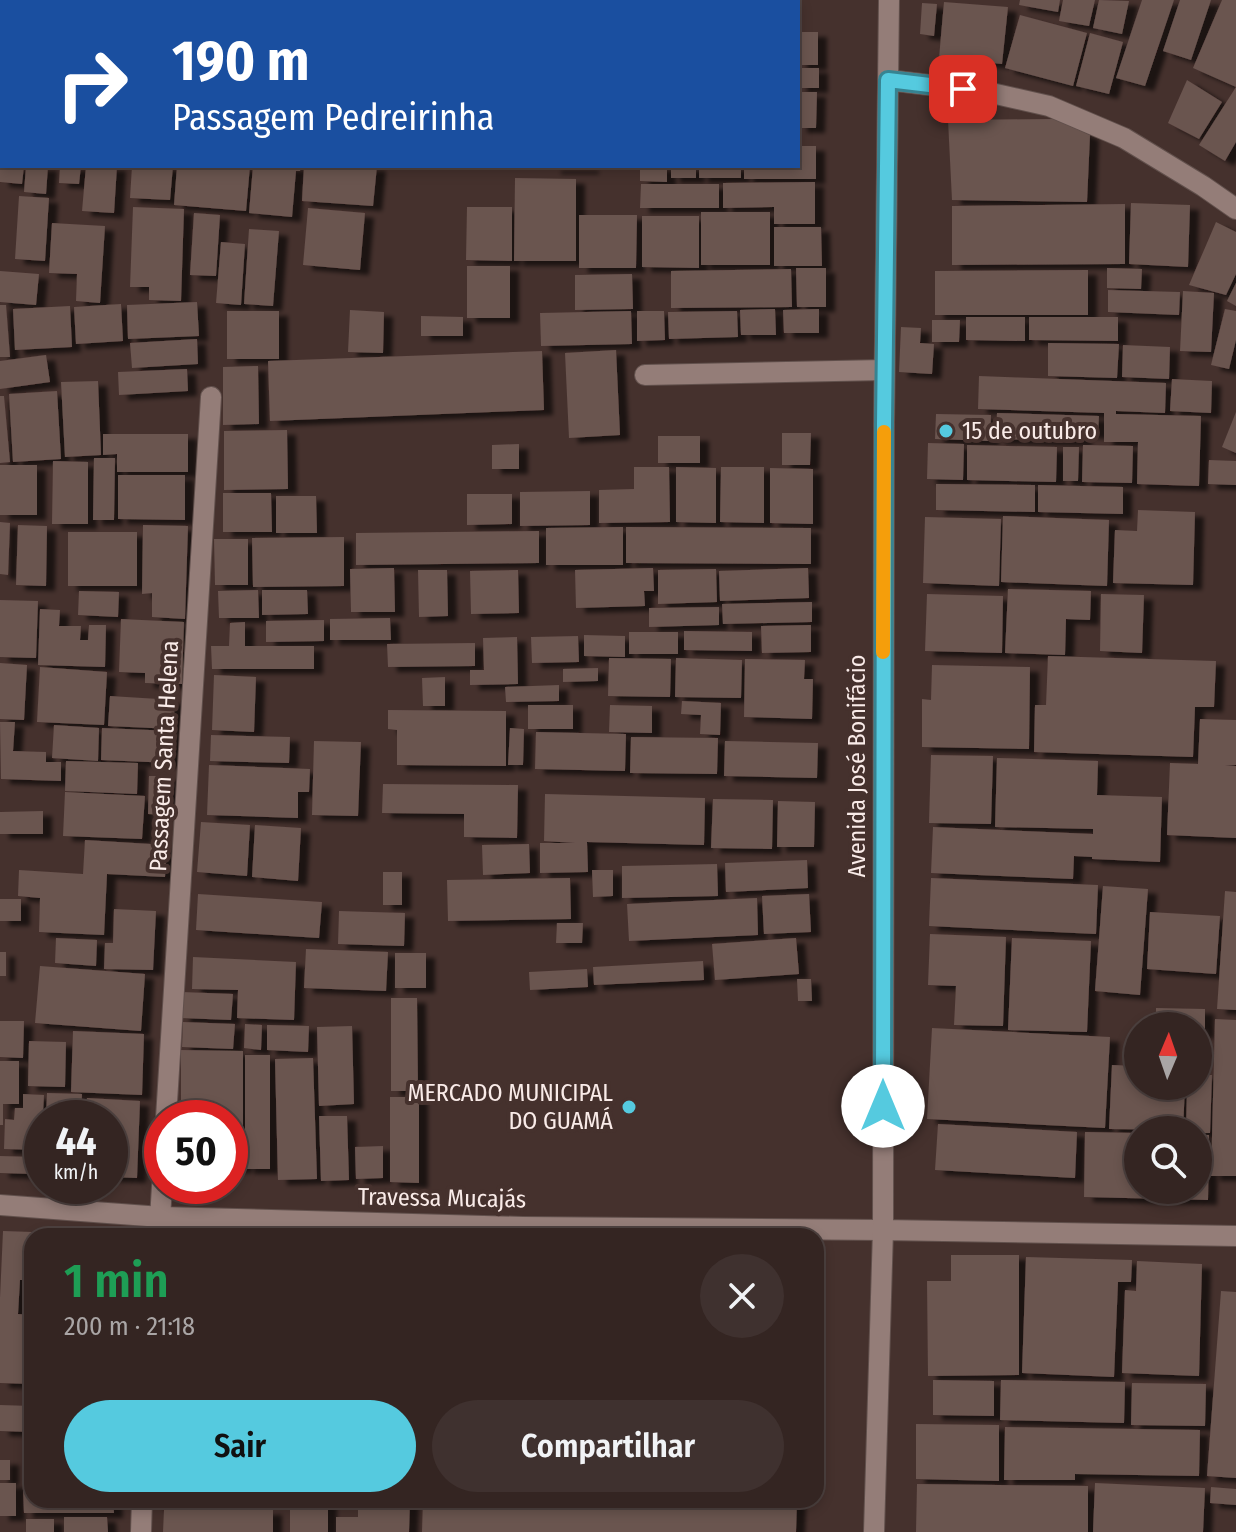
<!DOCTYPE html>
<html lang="pt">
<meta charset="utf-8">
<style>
body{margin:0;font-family:"Fira Sans Condensed",sans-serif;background:#3f312f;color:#f1f3f6;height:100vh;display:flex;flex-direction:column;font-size:30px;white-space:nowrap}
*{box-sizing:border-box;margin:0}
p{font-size:26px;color:#a9a5a5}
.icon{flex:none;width:44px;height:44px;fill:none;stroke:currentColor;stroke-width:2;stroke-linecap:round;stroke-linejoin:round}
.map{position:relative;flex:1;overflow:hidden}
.drawer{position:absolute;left:24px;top:1228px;width:800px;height:280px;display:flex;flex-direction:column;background:#342522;border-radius:24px;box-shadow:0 4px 12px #0003,0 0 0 2px #4e4240}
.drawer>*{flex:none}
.banner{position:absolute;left:0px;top:0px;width:800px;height:168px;box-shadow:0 4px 12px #0003,0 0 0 2px #4e4240;background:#1a4fa0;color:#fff;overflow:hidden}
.needle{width:52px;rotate:2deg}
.fabs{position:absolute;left:1124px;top:1012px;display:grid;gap:16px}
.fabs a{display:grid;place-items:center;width:88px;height:88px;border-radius:50%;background:#342522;box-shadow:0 4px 12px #0003,0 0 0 2px #4e4240;font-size:40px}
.speed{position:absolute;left:24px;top:1100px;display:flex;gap:16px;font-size:40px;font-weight:700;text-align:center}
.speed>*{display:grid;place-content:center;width:104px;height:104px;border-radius:50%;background:#342522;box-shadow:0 4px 12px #0003,0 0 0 2px #4e4240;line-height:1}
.speed small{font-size:20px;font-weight:400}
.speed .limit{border:12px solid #d22;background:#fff;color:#111}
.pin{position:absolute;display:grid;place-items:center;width:68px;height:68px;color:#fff;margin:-34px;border-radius:16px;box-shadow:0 4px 12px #0006}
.me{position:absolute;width:88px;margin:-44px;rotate:0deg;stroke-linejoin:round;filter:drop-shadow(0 0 6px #0008)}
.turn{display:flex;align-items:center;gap:28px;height:168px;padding:0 40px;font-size:36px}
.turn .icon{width:104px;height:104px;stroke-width:2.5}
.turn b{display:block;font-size:56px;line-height:68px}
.round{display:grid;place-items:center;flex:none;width:84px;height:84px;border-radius:42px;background:#3f312f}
.overview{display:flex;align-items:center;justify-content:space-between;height:136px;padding:0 40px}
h1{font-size:48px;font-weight:600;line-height:60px;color:#1e9e55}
.cta{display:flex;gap:16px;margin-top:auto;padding:16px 40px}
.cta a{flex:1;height:92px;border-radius:48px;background:#55cadf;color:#111;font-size:32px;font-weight:600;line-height:92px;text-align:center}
.cta a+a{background:#3f312f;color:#f1f3f6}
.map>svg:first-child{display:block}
.building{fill:#6a544f;filter:url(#shadow)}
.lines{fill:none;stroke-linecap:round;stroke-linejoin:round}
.lane-casing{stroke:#61504c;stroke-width:22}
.street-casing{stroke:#61504c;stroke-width:22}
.secondary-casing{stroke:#61504c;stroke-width:22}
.lane{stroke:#947d78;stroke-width:20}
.street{stroke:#947d78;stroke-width:20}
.secondary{stroke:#947d78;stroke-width:20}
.route-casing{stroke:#378391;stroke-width:20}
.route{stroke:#55cadf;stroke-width:14}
.slow{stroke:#f59e0b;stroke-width:14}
.poi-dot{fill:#55cadf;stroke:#45312d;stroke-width:3}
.labels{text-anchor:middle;stroke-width:8;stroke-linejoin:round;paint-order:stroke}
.poi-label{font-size:24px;fill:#f9ebe8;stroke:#45312d;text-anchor:start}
.street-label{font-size:24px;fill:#f9ebe8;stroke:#45312d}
</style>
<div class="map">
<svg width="1236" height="1532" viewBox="0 0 1236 1532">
<defs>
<filter id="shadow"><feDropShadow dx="9" dy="5" stdDeviation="2" flood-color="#0009"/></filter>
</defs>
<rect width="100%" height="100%" fill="#45312d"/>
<path class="building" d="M1020,0H1060L1058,12L1019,5Z
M1063,0H1095L1089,26L1059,21Z
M1099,0L1129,1L1122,34L1093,28Z
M1142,0H1174L1145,86L1116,78Z
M1180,0H1211L1191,60L1163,51Z
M1222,0H1236V87L1193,68Z
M944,2L1008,7L1002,64L939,58Z
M922,3L937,4L934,36L920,34Z
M1020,15L1087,33L1073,86L1005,68Z
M798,32H818V65H798Z
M1090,33L1123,42L1109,94L1076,86Z
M798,68H819V88H798Z
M1187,80L1222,102L1199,139L1168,123Z
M1236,87V142L1225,161L1199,145Z
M798,92H817L816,128H798Z
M1055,119L1090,135L1087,202L952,200L948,120Z
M798,146H816V179H744V166H798Z
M0,166H24L22,184L0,182Z
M26,166H48L46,194L24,192Z
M60,166H81L79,184L59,183Z
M86,166H117L114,213L82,211Z
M132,166H173L170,200L130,198Z
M177,166H250L246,211L174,205Z
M253,166H301L300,171H296L292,217L249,213Z
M304,166H377L373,206L302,201Z
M552,166H590V169H552Z
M640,166H667V182L640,181Z
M671,166H696V178H671Z
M699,166H741V178H699Z
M515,178L576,179V261H514Z
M815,182V224H774V207L723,208V183Z
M641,184H719V208H640Z
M19,196L49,198L45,261L15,259Z
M1131,203L1190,205L1188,267L1129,264Z
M1125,204V264L952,265V206Z
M133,207L184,209L181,301L149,300V287H130Z
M467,207H512V261L466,260Z
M308,208L365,213L360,270L303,265Z
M701,212H770V265H701Z
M194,213L220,215L216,276L190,275Z
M579,215H637L636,268H579Z
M642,216H699V268L642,267Z
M1216,222L1236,232V274L1226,295L1189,285Z
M52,223L105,226L100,303L76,301L77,274L49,273Z
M774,227H821L822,266H774Z
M249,229L279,231L273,306L244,304Z
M221,242L245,244L241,305L216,303Z
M467,266H510V318H467Z
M796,268H826V307H797Z
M1107,268L1142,269L1141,289L1107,288Z
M791,269L792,307L671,308V271Z
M1088,270V315H935V271Z
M0,271L39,274L36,305L0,302Z
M632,274L633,309L575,310V275Z
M1236,283V306L1227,301Z
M1108,290L1180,292L1179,315L1108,312Z
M1183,291L1214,293L1211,352L1180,351Z
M197,302L199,336L128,339L127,305Z
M121,304L123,341L76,344L74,307Z
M0,305H6L10,357H0Z
M70,306L72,347L15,350L13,309Z
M775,309L776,335H741L740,310Z
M819,309V333H784L783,310Z
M1225,309L1236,311V340L1229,369L1211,365Z
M350,310L384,312L383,353L348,352Z
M227,311H279V359H227Z
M631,311L632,344L541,346L540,313Z
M637,311H664L665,340L637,341Z
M737,311L738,337L669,339L668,312Z
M421,316L463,317V336H421Z
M966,317H1025V341L966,340Z
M1029,317H1118V341L1029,340Z
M932,320H960L959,342H932Z
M901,327L921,328L920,343L934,344L932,374L899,372Z
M197,339L198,364L132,368L130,343Z
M1048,343L1119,344L1117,378L1048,376Z
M1123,345L1170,347L1169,379L1122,377Z
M616,350L620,435L569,438L565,353Z
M542,351L544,410L270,421L268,361Z
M46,355L50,382L0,389V361Z
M258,366L259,424L223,425V367Z
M187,369L188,391L119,395L118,372Z
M979,376L1166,383L1165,413L1116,411V414L1201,416L1199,486L1137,484L1138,442H1104V413L978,409Z
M1172,379L1212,381L1211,413L1170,411Z
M98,381L101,455L65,457L61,382Z
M57,391L61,459L13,462L9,394Z
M0,396H4L10,462L0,463Z
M1236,412V453L1222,447Z
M997,413L1099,416L1098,434L1083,433V441L996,439Z
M936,414L991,415L990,441L935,439Z
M287,430L288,489L224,490V431Z
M782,433H811L810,465H782Z
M103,434H188V472H117V454L103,455Z
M658,436H700V463H658Z
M928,443L964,444L963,480L927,479Z
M519,444V469H492V445Z
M967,445L1057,447L1056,482L967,480Z
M1083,445L1133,446L1132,483L1082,482Z
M1063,447H1079L1078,481H1063Z
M94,458H115L114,520H93Z
M1209,460L1236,461V485L1208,484Z
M53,461L88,462V524H52Z
M0,465H37V515H0Z
M634,467H669L670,522L599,523V490L634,489Z
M676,467L716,468V523L676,522Z
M721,467H764V523L720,522Z
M770,468L813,469V524L770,523Z
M118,475H185V520L118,519Z
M936,484L1035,485V512L936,510Z
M1038,485L1123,487V514L1038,512Z
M590,491V525L520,526V492Z
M223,493H271L272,532H223Z
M467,494H512V524L467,525Z
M276,496H316L317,533H276Z
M1138,510L1195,512L1193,585L1113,583L1115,530L1137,531Z
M1003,516L1109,520L1107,586L1001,582Z
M925,517L1001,519L999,586L923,583Z
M0,522L10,523L8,575L0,574Z
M18,525L47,526L46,586L16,585Z
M143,525L188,526L185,619L152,617V593L142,594Z
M623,527V565H546V528Z
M626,527L811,528V564L626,563Z
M539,531V563L356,565V533Z
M68,532H137V586H68Z
M344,537V586L253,587L252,538Z
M214,539H248V585H215Z
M394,568L395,612H351L350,569Z
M653,568L654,591H644L645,606L576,608L575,570Z
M808,568L809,598L720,601L719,571Z
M716,569L717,602L658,604V570Z
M418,570H447L448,616L419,617Z
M518,570L519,613L471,614L470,571Z
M1008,589L1091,591L1090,620L1066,619L1065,655L1005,653Z
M258,590L259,618H219L218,591Z
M262,590H307L308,614L262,615Z
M79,591L119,592L118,617L78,615Z
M927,594L1003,596L1002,653L925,651Z
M1101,594L1144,595L1142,653L1100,651Z
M0,600L38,601L36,658L0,657Z
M812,602V622L723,624L722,604Z
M719,607V625L649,627V608Z
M40,609L60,610L59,626H81L80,640H88L89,625H106L105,667L38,665Z
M390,618L391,640H330V619Z
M121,619L184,622L182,684L145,683V673L119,672Z
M324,620V641L266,642V621Z
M245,622V646H314V669H212L211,646H229L230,623Z
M811,625V652L762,653L761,626Z
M684,631L752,632V651L684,650Z
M629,632H678V654H629Z
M584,635L625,636V657L584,656Z
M578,636L579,662L532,663L531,637Z
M517,637L518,684L470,685V670H484L483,638Z
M475,643V666L388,667L387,644Z
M1048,656L1216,661L1214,707H1195L1193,757L1034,752L1035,705H1046Z
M609,658L671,659L670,697L608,696Z
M676,658L742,660L741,698L675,697Z
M745,659L805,660L804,679H813L812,719L744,717Z
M0,663L27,665L24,720L0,719Z
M932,665L1030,667L1029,749L922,747V699L931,700Z
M40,667L107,672L104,725L37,722Z
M598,668V681L563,682V669Z
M214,675L256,677L254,732L212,730Z
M445,677V706H423L422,678Z
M559,685V701L506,702L505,687Z
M110,696L175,700L173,729L108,726Z
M682,701L721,703L720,735L700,734L701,715L681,714Z
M528,705H573V729H528Z
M610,705L652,706V733L609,732Z
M388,710L506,711V766L397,765V730L388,729Z
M1200,719L1236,720V765L1225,766H1236V838L1167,835L1170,763L1198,764Z
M0,722H15L13,751L46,752V762H61V781L1,779Z
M54,725L99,728L98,761L52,758Z
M102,728L173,731L172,763L101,760Z
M510,728L524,729L523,765H508Z
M536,732L626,734L625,771L535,769Z
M211,735L290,737L289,763L210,761Z
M631,737L718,738L717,774L630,773Z
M314,741L361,742L358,816L312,815Z
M725,741L818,743L817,778L724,776Z
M931,755L993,756L991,824L929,823Z
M997,758L1098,761L1097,795L1162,797L1160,862L1092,859V857L1074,856L1073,879L931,873L933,827L1093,834V829L995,827Z
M66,761L138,763L137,794L65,791Z
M209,765L310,769L309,792H298V818L207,815Z
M149,776H170L169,815L148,814Z
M383,784L518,785L517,838L464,837V814L382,813Z
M65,792L145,796L142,839L63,836Z
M545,794L705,798L704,845L587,842L588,872L540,873V843H575L544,841Z
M713,799L773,800L772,849L711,848Z
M778,801L815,802L814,847H777Z
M43,811V834H0V812Z
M201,822L250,825L247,876L197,872Z
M255,825L301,828L298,881L252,877Z
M85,840L167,845L165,877L107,874L104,935L39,932L40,898L18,896L19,870L83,874Z
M529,844L530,873L483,875L482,845Z
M807,860L808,888L726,892L725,863Z
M717,864L718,896L622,898V866Z
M592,870H613V896L593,897Z
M383,872H402V905H383Z
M570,878L571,919L448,921L447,880Z
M931,878L1098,885L1096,934L929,926Z
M1103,886L1148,889L1140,995L1095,991Z
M1225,891L1236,892V1010L1217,1009Z
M198,894L322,902L319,938L196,930Z
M809,894L811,932L764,934L762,896Z
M757,898L758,935L629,941L627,904Z
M0,899H21V921H0Z
M114,909L156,911L153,970L104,969L105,943H113Z
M339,911L405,913L404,946L338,944Z
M1150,912L1220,916L1216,974L1147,969Z
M557,923H583L582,943H556Z
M930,934L1006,937L1003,1026L954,1025L956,986L928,985Z
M56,938L97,940L96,966L55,963Z
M796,938L799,974L715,980L712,944Z
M1012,938L1091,941L1087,1032L1008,1030Z
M306,949L388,952L386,991L304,988Z
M0,952H6V976H0Z
M395,953H426V988H395Z
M193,957L296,962L294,1020L237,1018L238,990L192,989Z
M703,961L704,980L594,985L593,967Z
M40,966L145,974L141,1031L35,1023Z
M587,969L588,987L530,990L529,972Z
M797,979H811L812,1001H798Z
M182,992L233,994L231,1020L181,1018Z
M391,998H417L418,1091H391Z
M1156,1008L1205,1009V1034L1198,1033V1026H1156Z
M1215,1019L1236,1020V1176H1211Z
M0,1021H24L23,1058L0,1057Z
M183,1022L235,1024L233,1049L182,1047Z
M245,1024L262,1025L261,1050L244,1048Z
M267,1025L309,1026L308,1052L267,1050Z
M352,1026L354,1104L319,1106L317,1027Z
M932,1028L1110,1037L1105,1128L927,1119Z
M73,1031L144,1034L142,1095L71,1092Z
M29,1041L66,1042L65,1087L28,1086Z
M181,1050L243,1051V1168H230V1118H181Z
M245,1055H270V1169H245Z
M313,1058L317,1179L278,1180L275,1059Z
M0,1061H19V1104H3V1125H0Z
M1112,1065L1138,1066V1086H1185L1183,1130L1109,1129Z
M1198,1075H1212L1210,1133H1198V1130H1186L1187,1086H1198Z
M47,1093L82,1094L81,1118H46Z
M23,1094L44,1095L41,1150L4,1149L5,1119L14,1120L15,1108H23Z
M390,1097H419V1183L390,1182Z
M87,1098L140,1101L137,1178L110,1177V1118H86Z
M319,1116H347L349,1180L321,1181Z
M938,1124L1077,1132L1075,1178L935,1170Z
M1085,1132L1138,1133V1190H1198V1135H1209L1208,1200L1084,1197Z
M383,1146V1178L356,1179L355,1147Z
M0,1156L35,1157L34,1174L0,1173Z
M3,1231L33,1232L30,1280H20L18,1314L32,1315V1384L0,1383V1298Z
M47,1231L73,1232L72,1236H47Z
M951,1255H1019V1375L928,1376L927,1281H951Z
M1026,1257L1132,1260L1131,1282H1118L1114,1377L1022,1373Z
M1137,1261L1202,1264L1199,1376L1122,1373L1125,1290L1136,1291Z
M1221,1291L1236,1292V1478L1207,1476Z
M933,1380L994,1381V1416L933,1415Z
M1001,1380L1125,1382L1124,1423L1000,1420Z
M1132,1383L1206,1384L1205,1426L1131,1425Z
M0,1405L32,1406V1432L0,1431Z
M916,1424L999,1425V1481L916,1479Z
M1005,1427L1200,1430L1199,1476L1075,1474V1480H1004Z
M0,1460H10V1480H0Z
M26,1462H32V1484H25Z
M0,1483H16V1516H0Z
M1095,1483L1205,1488L1203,1532H1093Z
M917,1484L1088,1486V1532H916Z
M1211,1487L1236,1489V1505L1210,1503Z
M23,1488H32V1500H113L114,1513H24Z
M155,1500H205V1507L155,1506Z
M358,1500H410L409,1532H336V1517H358Z
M423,1500H797L796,1532H422Z
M290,1501H328V1532H290Z
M164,1510H273V1532H163Z
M64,1517H107L108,1532H64Z
M26,1519H54V1532H26Z"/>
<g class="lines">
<g class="lane-casing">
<path id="lane" d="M645,375L884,370"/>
</g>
<g class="street-casing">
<path id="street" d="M105,2L106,0
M0,30L2,29
M888,80L987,92L1049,106L1124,138L1203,186L1236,209
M166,1118L211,397
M0,1205L161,1217L523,1227L883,1230
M159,1236L162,1186
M141,1532L142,1500"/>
</g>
<g class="secondary-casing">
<path id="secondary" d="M883,1230L1236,1236
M874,1532L883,1230L884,424L889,0"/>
</g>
<use href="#lane" class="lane"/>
<use href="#street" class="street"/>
<use href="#secondary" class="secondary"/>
</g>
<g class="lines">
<g class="route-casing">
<path id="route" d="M883,1106L884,424L888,80L963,89"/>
</g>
<use href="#route" class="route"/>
<path class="slow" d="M883,652L884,432"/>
</g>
<g class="poi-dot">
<circle cx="946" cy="431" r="8"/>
<circle cx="629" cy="1107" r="8"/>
</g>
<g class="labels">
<g class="poi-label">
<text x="962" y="439">15 de outubro</text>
<text x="613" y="1101" text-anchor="end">MERCADO MUNICIPAL<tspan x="613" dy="28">DO GUAMÁ</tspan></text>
</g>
<g class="street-label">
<text transform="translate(164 756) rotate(-87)" y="8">Passagem Santa Helena</text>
<text transform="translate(857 766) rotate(-90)" y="8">Avenida José Bonifácio</text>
<text transform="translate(442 1198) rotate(1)" y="8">Travessa Mucajás</text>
</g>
</g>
</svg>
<div class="fabs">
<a><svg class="needle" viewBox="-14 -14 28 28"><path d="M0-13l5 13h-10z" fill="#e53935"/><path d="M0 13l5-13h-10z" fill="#a9a5a5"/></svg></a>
<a><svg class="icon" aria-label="search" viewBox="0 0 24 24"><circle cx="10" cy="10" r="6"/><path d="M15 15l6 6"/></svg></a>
</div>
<div class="speed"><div>44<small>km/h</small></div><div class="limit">50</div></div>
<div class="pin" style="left:963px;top:89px;background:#d93025"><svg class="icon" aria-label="arrive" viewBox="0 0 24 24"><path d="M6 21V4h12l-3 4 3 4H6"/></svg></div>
<svg class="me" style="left:883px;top:1106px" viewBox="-20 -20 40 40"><circle r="19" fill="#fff"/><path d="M0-13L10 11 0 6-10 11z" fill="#55cadf"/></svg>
<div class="banner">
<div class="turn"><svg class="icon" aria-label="right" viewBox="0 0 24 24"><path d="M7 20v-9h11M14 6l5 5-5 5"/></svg><div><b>190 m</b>Passagem Pedreirinha</div></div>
</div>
<section class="drawer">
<div class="overview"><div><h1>1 min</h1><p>200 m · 21:18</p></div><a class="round"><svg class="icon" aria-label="close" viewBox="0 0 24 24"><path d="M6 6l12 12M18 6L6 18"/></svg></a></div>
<div class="cta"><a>Sair</a><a>Compartilhar</a></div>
</section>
</div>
